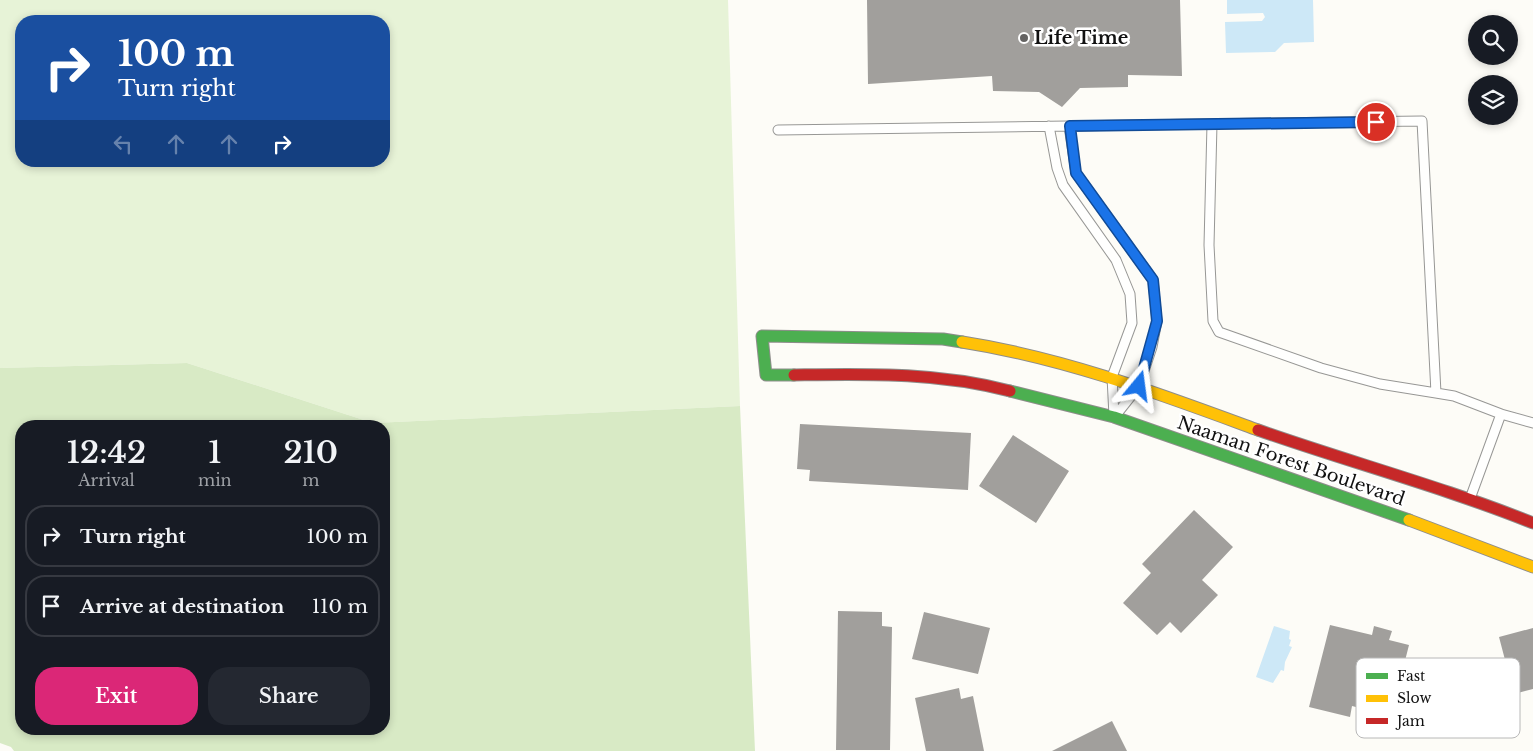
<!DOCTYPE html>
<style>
body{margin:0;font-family:"Libre Baskerville",serif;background:#242831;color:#f1f3f6;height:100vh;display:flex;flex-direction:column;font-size:19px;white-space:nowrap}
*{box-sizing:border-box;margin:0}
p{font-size:16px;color:#9ea1a6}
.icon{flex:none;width:28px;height:28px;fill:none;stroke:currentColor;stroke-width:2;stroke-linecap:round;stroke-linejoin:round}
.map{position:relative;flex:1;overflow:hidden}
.sheet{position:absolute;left:15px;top:420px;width:375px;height:315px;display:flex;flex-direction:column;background:#171b24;border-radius:20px;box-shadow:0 2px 8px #0003}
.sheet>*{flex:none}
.hud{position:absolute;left:15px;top:15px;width:375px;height:152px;border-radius:20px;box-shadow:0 2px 8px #0003;background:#1a4fa0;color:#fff;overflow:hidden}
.buttons{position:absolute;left:1468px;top:15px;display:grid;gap:10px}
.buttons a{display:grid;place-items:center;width:50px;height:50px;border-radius:50%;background:#171b24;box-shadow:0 2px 8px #0003;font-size:25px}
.pin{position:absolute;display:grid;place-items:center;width:42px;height:42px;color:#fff;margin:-21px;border:2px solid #fff;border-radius:50%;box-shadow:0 1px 5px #0007}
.me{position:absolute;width:55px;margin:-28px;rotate:16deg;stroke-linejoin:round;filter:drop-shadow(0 0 4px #0008)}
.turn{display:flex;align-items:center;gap:18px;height:105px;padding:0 20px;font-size:22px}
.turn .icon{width:65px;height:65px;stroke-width:2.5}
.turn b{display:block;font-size:35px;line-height:42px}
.lanes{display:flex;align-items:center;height:48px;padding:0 20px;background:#0003;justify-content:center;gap:25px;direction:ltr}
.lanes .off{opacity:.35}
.eta{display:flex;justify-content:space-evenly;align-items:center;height:85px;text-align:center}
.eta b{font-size:30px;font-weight:600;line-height:35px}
.primary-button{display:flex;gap:10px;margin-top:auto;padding:10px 20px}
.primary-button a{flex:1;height:58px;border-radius:20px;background:#db2777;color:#fff;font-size:20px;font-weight:600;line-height:58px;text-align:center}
.primary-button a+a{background:#242831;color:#f1f3f6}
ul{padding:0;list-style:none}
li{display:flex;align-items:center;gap:15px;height:62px;margin:0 10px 8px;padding:0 10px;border:2px solid #363941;border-radius:20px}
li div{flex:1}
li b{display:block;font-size:19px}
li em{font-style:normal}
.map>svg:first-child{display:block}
.green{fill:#e7f3d7;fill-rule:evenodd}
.forest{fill:#d8eac5;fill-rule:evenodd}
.water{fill:#cde8f7}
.building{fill:#a19f9c}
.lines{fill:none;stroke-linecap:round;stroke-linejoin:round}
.lane-casing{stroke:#979795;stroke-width:11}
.fast-casing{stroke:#8e8d8b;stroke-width:13}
.slow-casing{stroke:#8e8d8b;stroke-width:13}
.jam-casing{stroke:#8e8d8b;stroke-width:13}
.lane{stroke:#fffffe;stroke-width:9}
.fast{stroke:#4caf50;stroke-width:11}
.slow{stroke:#ffc107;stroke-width:11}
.jam{stroke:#c62828;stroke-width:11}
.route-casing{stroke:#114b97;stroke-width:12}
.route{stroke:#1a73e8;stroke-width:9}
.poi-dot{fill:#646362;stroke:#fff;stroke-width:2}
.labels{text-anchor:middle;stroke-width:5;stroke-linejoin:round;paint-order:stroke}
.poi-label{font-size:18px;font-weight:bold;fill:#111;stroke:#fff;text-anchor:start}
.street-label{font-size:18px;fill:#111;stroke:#fff}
.key{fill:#fff;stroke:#b8b8b8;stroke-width:1}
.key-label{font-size:14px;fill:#111}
</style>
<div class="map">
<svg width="1533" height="751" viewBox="0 0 1533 751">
<rect width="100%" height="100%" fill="#fdfcf7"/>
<path class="green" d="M0,0H728L740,406L373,423L187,363L0,368ZM21,21H384V161H21Z"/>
<path class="forest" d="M187,363L373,423L740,406L755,751H14L11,747L0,743V368ZM21,426H384V729H21Z"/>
<path class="water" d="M1227,0H1313L1314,42L1284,43L1275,52L1226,53L1225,22L1262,21L1265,17L1263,13L1227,14Z
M1274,626L1290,631L1289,639L1291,640L1289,646L1292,647L1285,662L1284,671L1281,670L1273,683L1256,677Z"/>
<path class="building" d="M867,0H1180L1182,76L1128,75V87L1080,88L1062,107L1039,92L993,91L992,76L868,84Z
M800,424L971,433L968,490L809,481L810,470L797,469Z
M1013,435L1069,471L1036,523L979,486Z
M1194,510L1233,547L1202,580L1218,595L1181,633L1170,622L1157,635L1123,603L1151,573L1142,564Z
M838,611L882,612V626L892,627L890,750H836Z
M924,612L990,628L978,674L912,659Z
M1330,625L1372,635L1374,626L1392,631L1389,640L1409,645L1391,716L1352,706L1350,717L1309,707Z
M1533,628V689L1514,694L1499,637Z
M959,688L961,699L973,696L984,751H926L915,698Z
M1112,721L1127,751H1052Z"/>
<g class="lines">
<g class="lane-casing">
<path id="lane" d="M1049,126L1057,168L1063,185L1116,260L1130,294L1132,323L1112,377L1114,416
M1069,126L1076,173L1153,280L1157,321L1152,347L1139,386L1116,415
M778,130L1422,121L1436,393L1380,384L1321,368L1219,332L1213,321L1209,245L1212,124
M1436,393L1454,396L1501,414
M1471,496L1501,414L1533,423"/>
</g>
<g class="fast-casing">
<path id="fast" d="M794,375H766L762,336L943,339L962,342
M1010,391L1114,417L1409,520"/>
</g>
<g class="slow-casing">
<path id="slow" d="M962,342C1065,358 1160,394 1258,430
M1409,520L1533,567"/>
</g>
<g class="jam-casing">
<path id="jam" d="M794,375C868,374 937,372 1010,391
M1258,430C1349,462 1443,487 1533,523"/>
</g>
<use href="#lane" class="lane"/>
<use href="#fast" class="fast"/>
<use href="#slow" class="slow"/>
<use href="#jam" class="jam"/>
</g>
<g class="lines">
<g class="route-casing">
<path id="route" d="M1139,386L1157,321L1153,280L1076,173L1070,126L1376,122"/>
</g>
<use href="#route" class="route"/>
</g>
<circle class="poi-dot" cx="1024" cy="38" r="5"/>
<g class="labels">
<g class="poi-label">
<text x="1034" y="44">Life Time</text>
</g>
<g class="street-label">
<text transform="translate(1291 461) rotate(19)" y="6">Naaman Forest Boulevard</text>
</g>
</g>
<rect x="1356" y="658" width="164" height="80" rx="8" class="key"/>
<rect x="1366" y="673" width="22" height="6" fill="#4caf50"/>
<rect x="1366" y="695" width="22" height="7" fill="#ffc107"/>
<rect x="1366" y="718" width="22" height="6" fill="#c62828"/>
<g class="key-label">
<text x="1397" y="681">Fast</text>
<text x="1397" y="703">Slow</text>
<text x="1397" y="726">Jam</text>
</g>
</svg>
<div class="buttons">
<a><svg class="icon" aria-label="search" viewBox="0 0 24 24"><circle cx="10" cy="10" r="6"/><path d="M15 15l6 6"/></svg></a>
<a><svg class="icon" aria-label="layers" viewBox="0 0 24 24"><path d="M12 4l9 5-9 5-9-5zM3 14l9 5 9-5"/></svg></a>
</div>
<div class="pin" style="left:1376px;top:122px;background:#d93025"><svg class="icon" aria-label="arrive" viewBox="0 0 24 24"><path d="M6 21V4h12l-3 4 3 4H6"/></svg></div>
<svg class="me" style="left:1139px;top:386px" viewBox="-20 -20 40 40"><path d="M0-17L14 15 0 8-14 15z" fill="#1a73e8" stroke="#fff" stroke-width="4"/></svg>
<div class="hud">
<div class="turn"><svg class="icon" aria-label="right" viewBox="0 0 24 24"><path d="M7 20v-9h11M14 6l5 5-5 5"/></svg><div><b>100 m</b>Turn right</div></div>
<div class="lanes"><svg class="icon off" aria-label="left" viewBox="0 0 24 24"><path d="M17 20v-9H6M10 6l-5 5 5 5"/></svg><svg class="icon off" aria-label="ahead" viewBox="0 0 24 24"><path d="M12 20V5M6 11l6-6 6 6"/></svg><svg class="icon off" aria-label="ahead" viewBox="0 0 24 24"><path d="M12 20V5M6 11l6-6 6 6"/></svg><svg class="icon" aria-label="right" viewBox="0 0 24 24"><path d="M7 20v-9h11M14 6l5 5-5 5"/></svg></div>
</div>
<section class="sheet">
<div class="eta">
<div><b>12:42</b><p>Arrival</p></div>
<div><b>1</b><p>min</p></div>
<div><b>210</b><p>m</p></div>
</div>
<ul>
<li><svg class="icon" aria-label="right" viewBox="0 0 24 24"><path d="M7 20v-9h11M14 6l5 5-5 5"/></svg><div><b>Turn right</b></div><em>100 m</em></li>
<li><svg class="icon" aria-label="arrive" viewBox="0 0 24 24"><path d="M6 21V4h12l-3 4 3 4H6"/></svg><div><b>Arrive at destination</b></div><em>110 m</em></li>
</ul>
<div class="primary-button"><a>Exit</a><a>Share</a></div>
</section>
</div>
